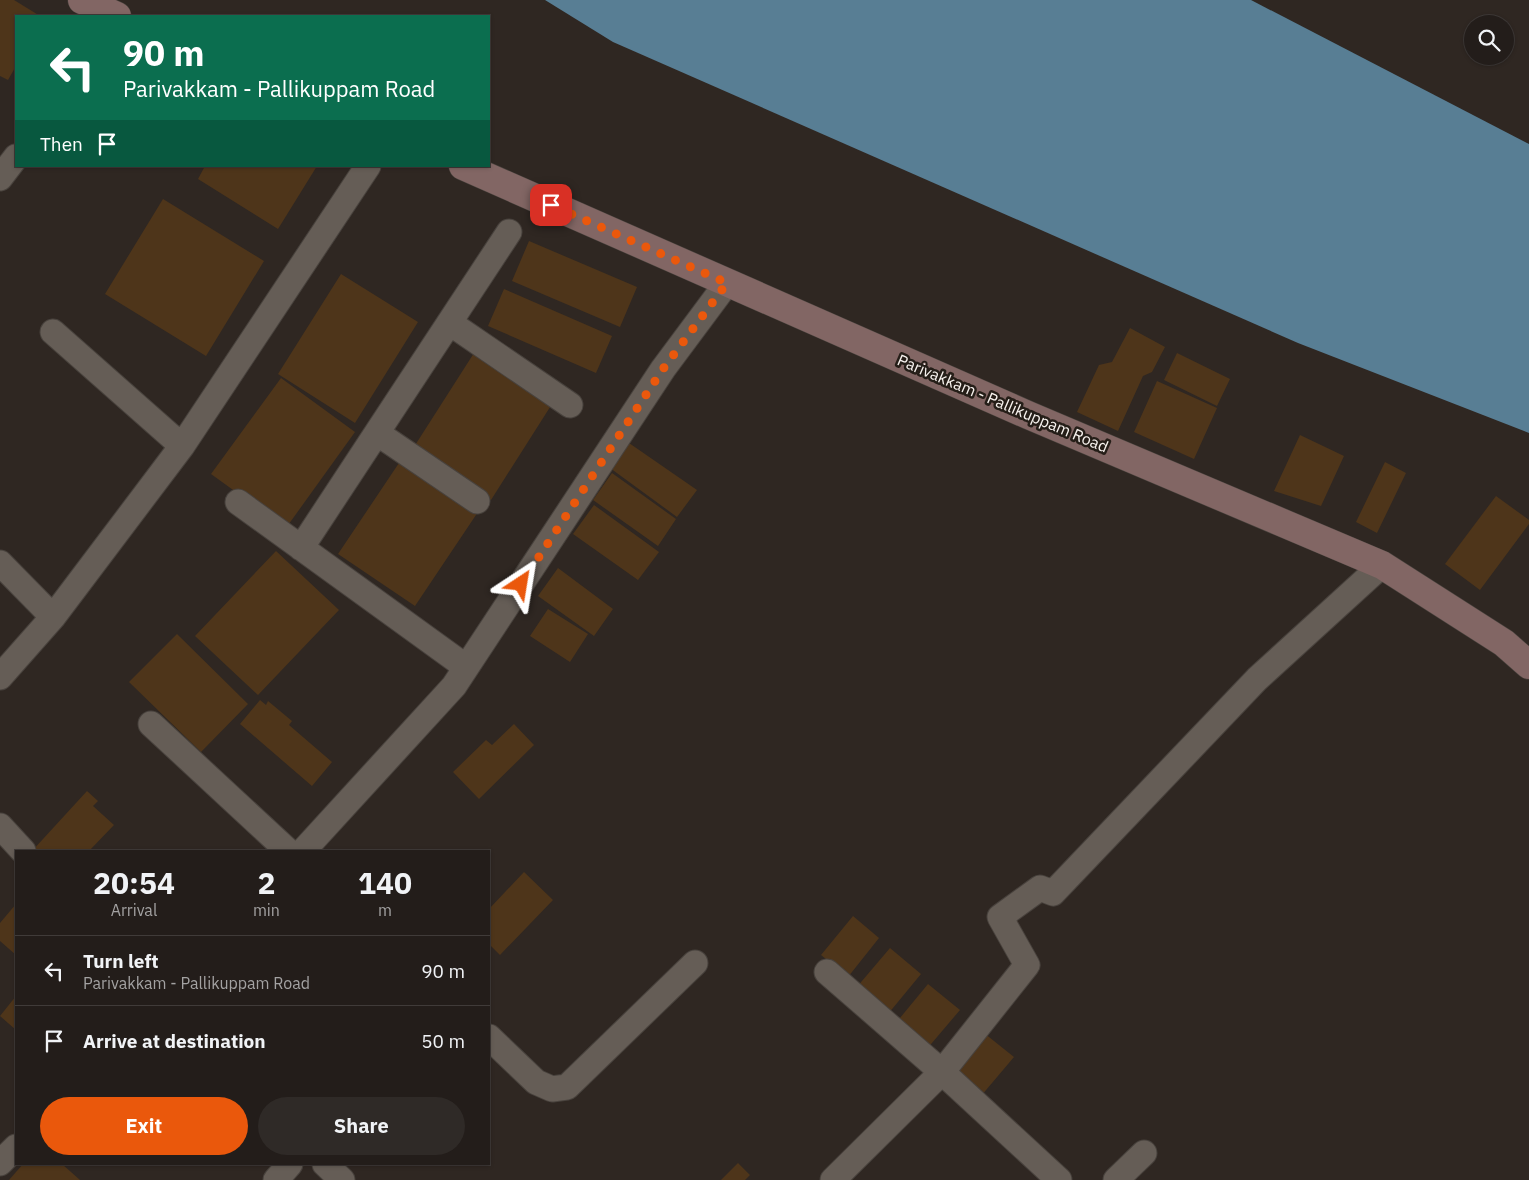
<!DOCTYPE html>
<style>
body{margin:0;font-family:"IBM Plex Sans",sans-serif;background:#2f2a27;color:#f1f3f6;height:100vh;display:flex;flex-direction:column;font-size:19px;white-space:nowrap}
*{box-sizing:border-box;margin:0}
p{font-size:16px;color:#a3a2a2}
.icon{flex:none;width:28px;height:28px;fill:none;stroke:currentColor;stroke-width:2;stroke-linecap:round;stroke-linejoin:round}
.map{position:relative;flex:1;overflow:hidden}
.drawer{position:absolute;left:15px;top:850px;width:475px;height:315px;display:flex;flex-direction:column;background:#231d1a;border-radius:0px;box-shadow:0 1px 4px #0004,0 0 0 1px #403b39}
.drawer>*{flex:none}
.top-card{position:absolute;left:15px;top:15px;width:475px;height:152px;border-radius:0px;box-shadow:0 1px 4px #0004,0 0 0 1px #403b39;background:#0b6e4f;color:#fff;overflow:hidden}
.controls{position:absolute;left:1464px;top:15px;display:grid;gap:10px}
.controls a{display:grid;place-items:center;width:50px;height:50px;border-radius:50%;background:#231d1a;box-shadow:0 1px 4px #0004,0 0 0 1px #403b39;font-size:25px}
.pin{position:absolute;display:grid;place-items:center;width:42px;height:42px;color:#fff;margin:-21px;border-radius:10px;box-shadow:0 2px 8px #0006}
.me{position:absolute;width:55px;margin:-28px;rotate:33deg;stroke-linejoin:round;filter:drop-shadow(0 0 4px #0008)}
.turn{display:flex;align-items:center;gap:18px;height:105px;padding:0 25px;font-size:22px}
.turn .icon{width:65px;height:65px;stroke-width:2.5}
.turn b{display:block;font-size:35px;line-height:42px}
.then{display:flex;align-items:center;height:48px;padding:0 25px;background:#0003;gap:10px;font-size:19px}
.eta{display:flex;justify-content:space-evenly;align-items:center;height:85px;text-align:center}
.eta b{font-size:30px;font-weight:800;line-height:35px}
.action{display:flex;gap:10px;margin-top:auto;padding:10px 25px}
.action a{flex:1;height:58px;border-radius:30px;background:#ea580c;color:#fff;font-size:20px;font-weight:800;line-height:58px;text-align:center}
.action a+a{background:#2f2a27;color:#f1f3f6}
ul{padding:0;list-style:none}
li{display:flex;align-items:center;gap:15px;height:70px;padding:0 25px;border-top:1px solid #403b39}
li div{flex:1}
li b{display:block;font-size:19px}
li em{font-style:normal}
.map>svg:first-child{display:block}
.water{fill:#587e94}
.building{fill:#4e351a}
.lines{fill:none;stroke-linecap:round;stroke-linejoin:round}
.street-casing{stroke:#48423d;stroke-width:27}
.secondary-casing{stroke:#48423d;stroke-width:29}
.street{stroke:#655d56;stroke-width:25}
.secondary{stroke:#826664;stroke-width:28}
.route{stroke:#ea580c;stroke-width:9;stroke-dasharray:0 16.2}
.labels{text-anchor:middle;stroke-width:5;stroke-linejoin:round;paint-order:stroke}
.street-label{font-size:16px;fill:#f8f3ef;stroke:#251e18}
</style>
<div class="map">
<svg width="1529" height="1180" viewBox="0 0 1529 1180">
<rect width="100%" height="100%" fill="#2f2722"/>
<path class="water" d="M545,0H1251L1529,144V433L1298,343L613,42Z"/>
<path class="building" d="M0,0H14L40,16H16V66L8,80L0,76Z
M205,166H317L278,229L198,179Z
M163,199L264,261L206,356L105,294Z
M529,241L637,287L620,327L512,281Z
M341,274L418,322L355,423L278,374Z
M504,289L612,336L596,373L488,326Z
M1130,328L1165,347L1152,372L1143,376L1118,431L1077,412L1099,365L1112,362Z
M474,353L552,404L491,500L412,450Z
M1177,353L1230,379L1217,406L1164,380Z
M281,378L355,432L286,528L211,474Z
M1157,381L1217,408L1194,459L1134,432Z
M1300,435L1344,456L1321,506L1274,491Z
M629,443L697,490L677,517L610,468Z
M403,457L480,509L415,606L338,554Z
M1385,462L1406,473L1377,533L1356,522Z
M612,473L676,519L658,546L593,500Z
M1496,496L1529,520V524L1480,590L1445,564Z
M594,505L659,552L638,580L573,534Z
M276,551L339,610L258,695L195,636Z
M558,568L613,609L594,636L538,596Z
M548,609L588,634L570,662L530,636Z
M177,634L248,704L201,752L129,682Z
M260,700L266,705L268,701L292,721L289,725L332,762L312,786L240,724Z
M514,724L534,745L479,799L453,772L486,740L492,745Z
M87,791L98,801L93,806L114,825L89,851H32Z
M524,872L553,900L500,955L489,944V909Z
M16,904V955L0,941V923Z
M853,916L879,938L848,977L821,955Z
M890,948L921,974L888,1014L856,988Z
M928,984L960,1010L926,1050L895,1024Z
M16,996V1030L0,1016Z
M984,1033L1014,1057L981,1096L952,1073Z
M738,1163L750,1175L745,1180H721Z
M23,1164H62L80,1180H9Z"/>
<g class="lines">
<g class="street-casing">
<path id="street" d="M0,178L16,157
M450,323L570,405
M53,332L182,446
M377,433L477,501
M238,502L466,667
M301,548L509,232
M0,563L53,617
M0,677L53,617L182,446L368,166
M151,724L288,851
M0,826L23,851
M303,851L454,686L663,369L727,283
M827,972L942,1072L1059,1180
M489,1037L536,1082L552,1089L567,1087L695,963
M0,1163L16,1147
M325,1164L342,1180
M276,1180L290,1164
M833,1180L942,1072L1027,965L1000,917L1040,888L1053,893L1257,679L1382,565
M1116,1180L1144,1153"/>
</g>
<g class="secondary-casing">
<path id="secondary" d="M82,0L117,16
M463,166L1028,415L1382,565L1504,643L1529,665"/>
</g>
<use href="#street" class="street"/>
<use href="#secondary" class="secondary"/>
</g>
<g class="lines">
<path class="route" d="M521,584L663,369L727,283L551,205"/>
</g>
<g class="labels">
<g class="street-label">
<text transform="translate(1003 403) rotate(23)" y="6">Parivakkam - Pallikuppam Road</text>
</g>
</g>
</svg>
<div class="controls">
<a><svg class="icon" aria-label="search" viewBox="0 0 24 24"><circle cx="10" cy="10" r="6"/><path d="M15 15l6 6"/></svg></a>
</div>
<div class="pin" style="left:551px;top:205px;background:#d93025"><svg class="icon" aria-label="arrive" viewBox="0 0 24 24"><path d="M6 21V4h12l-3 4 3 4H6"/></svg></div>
<svg class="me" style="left:521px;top:584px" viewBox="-20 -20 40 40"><path d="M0-17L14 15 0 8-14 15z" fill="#ea580c" stroke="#fff" stroke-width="4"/></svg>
<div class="top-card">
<div class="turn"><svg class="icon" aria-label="left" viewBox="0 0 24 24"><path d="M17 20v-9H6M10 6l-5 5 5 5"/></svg><div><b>90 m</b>Parivakkam - Pallikuppam Road</div></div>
<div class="then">Then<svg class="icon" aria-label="arrive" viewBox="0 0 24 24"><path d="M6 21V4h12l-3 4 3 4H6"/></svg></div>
</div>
<section class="drawer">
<div class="eta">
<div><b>20:54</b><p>Arrival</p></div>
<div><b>2</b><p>min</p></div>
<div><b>140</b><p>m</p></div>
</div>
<ul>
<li><svg class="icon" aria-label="left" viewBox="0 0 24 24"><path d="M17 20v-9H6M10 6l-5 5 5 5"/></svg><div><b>Turn left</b><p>Parivakkam - Pallikuppam Road</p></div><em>90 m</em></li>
<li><svg class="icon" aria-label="arrive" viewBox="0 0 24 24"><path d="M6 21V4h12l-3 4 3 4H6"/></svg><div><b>Arrive at destination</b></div><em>50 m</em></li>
</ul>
<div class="action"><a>Exit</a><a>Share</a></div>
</section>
</div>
